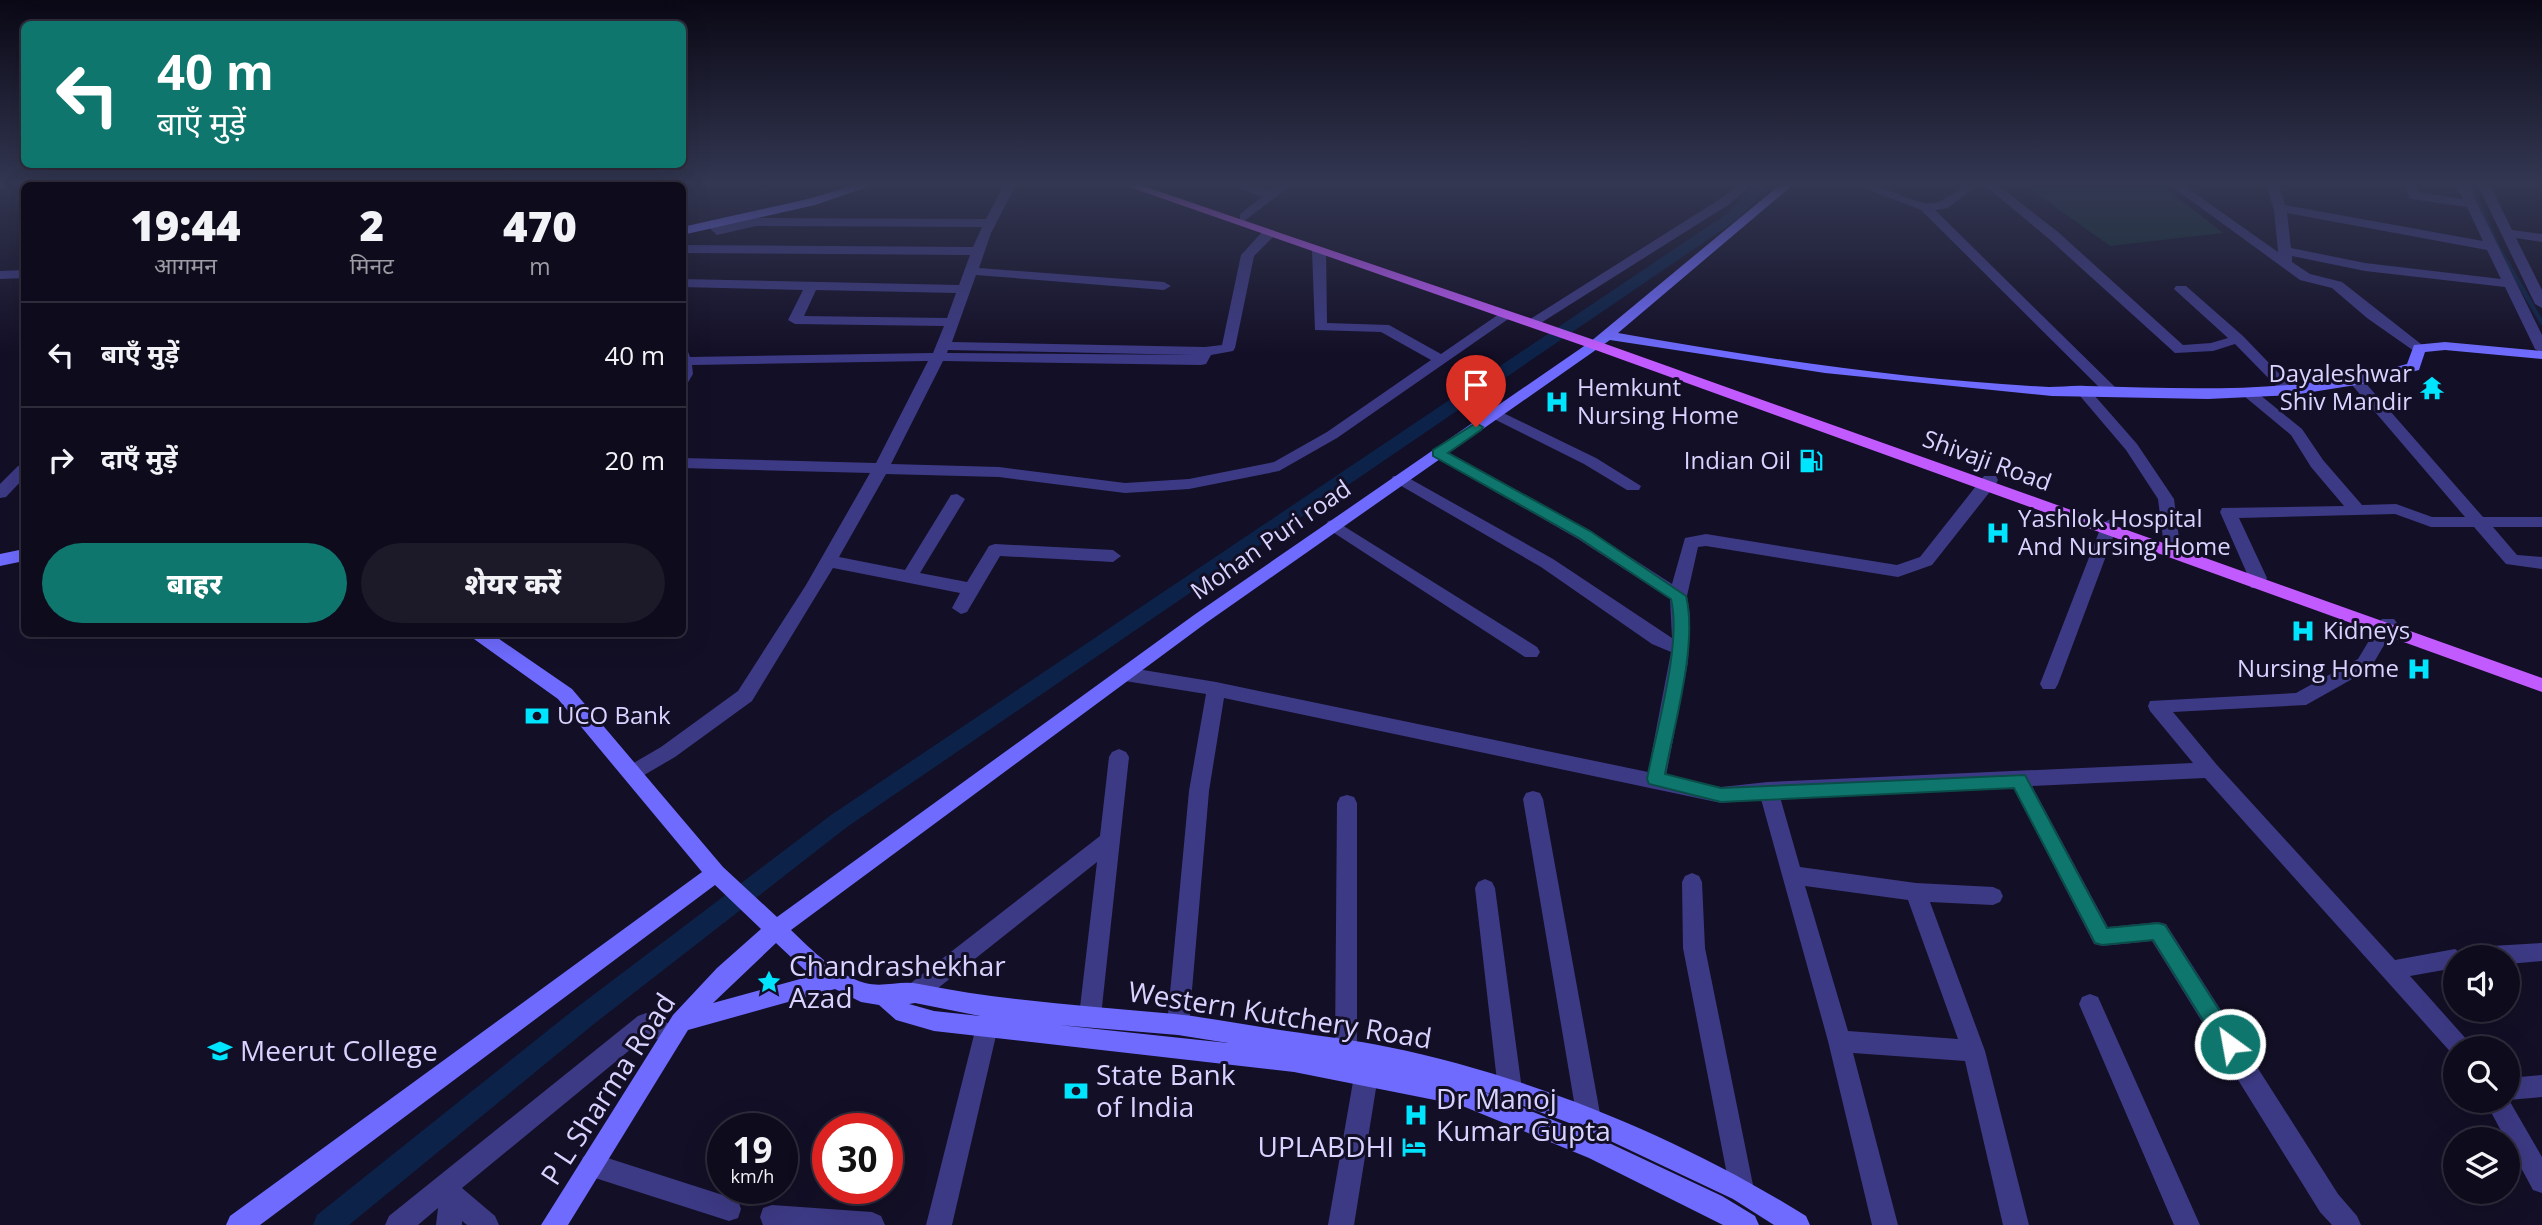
<!DOCTYPE html>
<html lang="hi">
<meta charset="utf-8">
<style>
body{margin:0;font-family:"Open Sans","Noto Sans Devanagari",sans-serif;background:#1c1929;color:#f1f3f6;height:100vh;display:flex;flex-direction:column;font-size:26px;white-space:nowrap}
*{box-sizing:border-box;margin:0}
p{font-size:23px;color:#9b9ba3}
.icon{flex:none;width:38px;height:38px;fill:none;stroke:currentColor;stroke-width:2;stroke-linecap:round;stroke-linejoin:round}
.map{position:relative;flex:1;overflow:hidden}
.details{position:absolute;left:21px;top:182px;width:665px;height:455px;display:flex;flex-direction:column;background:#0e0b1c;border-radius:10px;box-shadow:0 7px 28px #0002,0 0 0 2px #2e2b3b}
.details>*{flex:none}
.top-card{position:absolute;left:21px;top:21px;width:665px;height:147px;border-radius:10px;box-shadow:0 7px 28px #0002,0 0 0 2px #2e2b3b;background:#0f766e;color:#fff;overflow:hidden}
.buttons{position:absolute;left:2443px;top:945px;display:grid;gap:14px}
.buttons a{display:grid;place-items:center;width:77px;height:77px;border-radius:50%;background:#0e0b1c;box-shadow:0 7px 28px #0002,0 0 0 2px #2e2b3b;font-size:35px}
.speed{position:absolute;left:707px;top:1113px;display:flex;gap:14px;font-size:35px;font-weight:700;text-align:center}
.speed>*{display:grid;place-content:center;width:91px;height:91px;border-radius:50%;background:#0e0b1c;box-shadow:0 7px 28px #0002,0 0 0 2px #2e2b3b;line-height:1}
.speed small{font-size:18px;font-weight:400}
.speed .limit{border:10px solid #d22;background:#fff;color:#111}
.pin{position:absolute;display:grid;place-items:center;width:60px;height:60px;color:#fff;margin:-72px -30px;border-radius:50% 50% 50% 0;rotate:-45deg;box-shadow:0 0 7px #0007}
.pin .icon{rotate:45deg}
.me{position:absolute;width:77px;margin:-38px;rotate:328deg;stroke-linejoin:round;filter:drop-shadow(0 0 5px #0008)}
.turn{display:flex;align-items:center;gap:24px;height:147px;padding:0 21px;font-size:32px}
.turn .icon{width:91px;height:91px;stroke-width:2.5}
.turn b{display:block;font-size:49px;line-height:60px}
.eta{display:flex;justify-content:space-evenly;align-items:center;height:119px;text-align:center}
.eta b{font-size:42px;font-weight:800;line-height:49px}
.action{display:flex;gap:14px;margin-top:auto;padding:14px 21px}
.action a{flex:1;height:80px;border-radius:42px;background:#0f766e;color:#fff;font-size:28px;font-weight:800;line-height:80px;text-align:center}
.action a+a{background:#1c1929;color:#f1f3f6}
ul{padding:0;list-style:none}
li{display:flex;align-items:center;gap:21px;height:105px;padding:0 21px;border-top:2px solid #2e2b3b}
li div{flex:1}
li b{display:block;font-size:26px}
li em{font-style:normal}
.map>svg:first-child{display:block}
.green{fill:#12302f}
.lines{fill:none;stroke-linecap:round;stroke-linejoin:round}
.stream{stroke:#0c2248;stroke-width:4.5}
.canal{fill:#0c2248;fill-rule:evenodd}
.street{fill:#3d3a85;fill-rule:evenodd}
.secondary{fill:#6f6bff;fill-rule:evenodd}
.primary{fill:#c25bff;fill-rule:evenodd}
.route{fill:#0f766e;stroke:#0a4d48;stroke-width:2}
.labels{text-anchor:middle;stroke-width:6;stroke-linejoin:round;paint-order:stroke}
.poi-label{font-size:24px;fill:#d9d4ff;stroke:#130f26;text-anchor:start}
.street-label{font-size:24px;fill:#d9d4ff;stroke:#130f26}
.near-poi-label{font-size:28px;fill:#d9d4ff;stroke:#130f26;text-anchor:start}
.near-street-label{font-size:28px;fill:#d9d4ff;stroke:#130f26}
</style>
<div class="map">
<svg width="2542" height="1225" viewBox="0 0 2542 1225">
<rect width="100%" height="100%" fill="#130f26"/>
<path class="green" d="M2045,183H2159L2223,233L2110,246L2026,186Z"/>
<g class="lines">
<path class="stream" d="M2469,183L2497,245L2542,323"/>
<path class="canal" d="M1758,183H1772L1738,219L847,827L594,1024L349,1225H313L317,1215L576,1008L831,815L1728,213Z"/>
<path class="street" d="M0,183H12L0,190Z
M1005,183H1017L991,233L979,268L1164,282L1171,286L1164,290L976,275L952,342L1205,347L1222,345L1241,255L1264,230H1274V236L1254,256L1235,348L1233,351L1211,355L1206,364L1201,365L943,361L891,464L999,467L1125,483L1189,479L1274,462L1327,432L1431,360L1381,332L1315,330L1312,250L1319,246L1326,250L1327,323L1389,325L1441,354L1502,312H1512L1514,315L1337,438L1279,471L1189,489L1125,493L999,477L886,474L839,557L905,570L951,495L957,494L965,499L920,573L967,582L989,546L995,544L1113,550L1121,556L1113,562L1000,556L967,612L961,614L952,608L960,593L833,568L752,701L675,757L639,778L632,781L625,778L622,773L625,768L661,747L738,691L806,585L870,473L682,468V458L876,463L928,361L692,365L693,374L687,384L682,385V348L687,349L690,357L933,353L944,326L795,324L788,320L803,290L682,287V279L959,285L970,255L682,253V245L973,247L982,227L756,226L717,235L705,224L711,220L720,226L756,218L986,219ZM816,290L956,293L947,318L804,316ZM948,350L1196,355L947,353Z
M1227,183H1244L1269,191L1281,183H1294L1244,221L1240,220V214L1262,197Z
M1741,183H1754L1728,205L1536,326L1531,327L1524,323L1720,199Z
M1852,183C1879,181 1900,199 1925,203C1947,206 1959,183 1980,183L1948,208L1935,210L2118,390V396H2108L1921,210Z
M1982,183H1995L2058,232L2183,345L2211,343L2228,338L2174,289L2176,286H2186L2243,336L2294,389L2292,392H2282L2235,344L2213,351L2175,353L2048,238Z
M2167,183H2180L2278,252L2274,210L2266,183H2278L2285,205L2483,241L2467,207L2411,199L2402,183H2414L2420,193L2463,199L2455,183H2467L2542,335V353L2535,349L2505,287L2365,271L2292,256V262L2310,274L2342,282L2426,348L2419,352L2414,351L2367,318L2332,288L2300,280ZM2287,213L2487,250L2501,279L2365,263L2291,248Z
M2477,183H2489L2512,230L2542,234V242L2516,238L2542,290V308L2535,304Z
M24,270V278L0,279V271Z
M2357,378L2362,379L2483,517H2542V527H2493L2517,555L2542,557V569L2506,564L2474,527H2431L2395,514L2239,518L2267,578L2263,588H2251L2249,578L2220,512L2222,508L2344,506L2311,467L2291,435L2244,396V390H2254L2302,429L2323,460L2362,505L2396,504L2432,517H2465L2352,385L2350,382Z
M2082,386L2087,387L2137,444L2174,499L2180,546L2178,550H2166L2164,546L2158,499L2126,450L2075,390Z
M1495,409L1596,458L1641,486L1639,490H1627L1584,464L1490,417L1487,414L1490,411Z
M1438,448L1590,531L1672,584L1685,538L1706,534L1897,565L1920,557L1984,476H1996L1998,480L1996,484L1932,565L1898,577L1706,546L1698,547L1687,596L1690,616L1688,662L1666,776L1721,787L1768,782L2193,763L2150,711L2148,706L2150,701L2296,693L2358,659L2382,619H2394L2397,623L2370,669L2306,705L2173,712L2217,765L2395,960L2455,949L2465,956L2467,950L2475,947L2542,943V961L2508,964V957H2455V968L2410,976L2468,1041L2471,1048H2455V1057L2205,778L2032,786L2108,927L2158,922L2166,924L2338,1194L2357,1216L2361,1225H2332L2320,1212L2152,941L2102,946L2094,944L2013,787L1780,797L1800,867L1916,883L1993,887L2000,890L2003,896L2000,902L1993,905L1930,902L1985,1051L2029,1225H2003L1965,1061L1853,1053L1898,1225H1872L1828,1041L1761,799L1721,803L1224,698L1209,791L1189,1025L1186,1032L1178,1035L1170,1032L1167,1025L1189,791L1206,694L1125,681L1119,679L1116,674L1119,669L1125,667L1216,682L1648,772L1671,652L1652,644L1541,567L1391,480L1393,476H1405L1553,559L1672,638L1670,599L1578,539L1433,456L1430,453L1433,450ZM1805,886L1908,900L1958,1039L1848,1031Z
M24,465V478L6,497L0,498V484L18,466Z
M2110,519L2118,524L2058,684L2055,689H2043L2040,684L2102,524Z
M1334,520L1537,647L1540,652L1537,657H1525L1328,529L1326,525L1328,521Z
M1119,749L1126,752L1129,757L1101,1016L1098,1023L1090,1026L1082,1023L1079,1016L1097,862L923,1000L915,1003L907,1000L904,993L907,986L1100,836L1109,757L1112,752Z
M1533,791L1540,793L1543,799L1601,1119L1597,1127L1589,1130L1581,1127L1577,1119L1523,799L1526,793Z
M1347,795L1354,797L1357,803V1050L1354,1057L1346,1061L1338,1057L1335,1050L1337,803L1340,797Z
M1692,873L1699,876L1702,882L1705,948L1754,1190L1751,1199L1742,1202L1733,1199L1730,1190L1683,948L1682,882L1685,876Z
M1485,879L1492,882L1495,888L1522,1090L1518,1098L1510,1101L1502,1098L1498,1090L1475,888L1478,882Z
M2090,994L2098,997L2200,1225H2174L2079,1004L2082,997Z
M646,1013L680,1029L683,1036L680,1043L672,1046L648,1035L462,1188L495,1216L499,1225H467L462,1221V1225H436L438,1208L418,1225H385L389,1216L638,1016Z
M987,1017L995,1020L998,1027L952,1225H926L976,1027L979,1020Z
M1366,1065L1374,1068L1378,1076L1354,1225H1328L1354,1076L1358,1068Z
M2542,1075V1097L2509,1100L2542,1157V1193L2533,1190L2485,1101H2508V1078Z
M592,1153L729,1197L738,1200L741,1209L738,1218L729,1221L592,1177L583,1173L580,1165L583,1157Z
M772,1205L872,1212L881,1216L885,1225H763L760,1217L763,1208Z"/>
<path class="secondary" d="M862,183H879L815,205L682,235V227L808,199Z
M1782,183H1795L1618,333C1760,358 1905,380 2049,387C2062,387 2074,385 2086,386C2195,389 2301,394 2407,364L2414,345L2445,342L2542,351V359L2445,350L2425,352L2419,370L2375,382L2293,395L2208,399L2052,396L1825,373L1610,340L1206,623L791,930C813,951 835,974 865,983C883,988 901,980 919,984C1004,1001 1089,1006 1175,1014C1213,1018 1250,1026 1287,1031C1321,1036 1355,1040 1388,1047C1531,1076 1683,1139 1806,1216L1810,1225H1774L1733,1199L1583,1128L1477,1089L1607,1142L1722,1196L1755,1216L1759,1225H1723L1589,1158L1460,1105L1294,1072L934,1031L896,1020L879,1005L861,1002L835,989L688,1030L568,1225H541L673,1015L717,968L761,929L715,885L260,1225H226L230,1216L702,872L558,699L474,639L471,634H492L572,689L723,867L777,917L1194,615L1590,342ZM776,943L811,976L713,1003ZM915,1003L980,1016L934,1011L909,1004ZM1059,1025L1178,1035L1228,1043Z
M24,549V561L0,566V554Z"/>
<path class="primary" d="M1118,183H1134L1600,342L2542,678V692L1590,348Z"/>
</g>
<linearGradient id="sky" x2="0" y2="1"><stop stop-color="#0a0815"/><stop offset="0.52" stop-color="#333752"/><stop offset="1" stop-color="#333752" stop-opacity="0"/></linearGradient>
<rect width="2542" height="354" fill="url(#sky)"/>
<path class="route" d="M1476,423L1483,427L1481,430L1448,453L1590,531L1686,596C1698,644 1674,725 1665,774L1721,788L2025,775L2107,928L2158,923L2165,925L2237,1038L2240,1044L2237,1051L2230,1054L2222,1051L2153,940L2102,945L2095,943L2014,788L1721,802L1649,784L1647,779C1656,731 1682,644 1671,599L1579,538L1433,456V450Z"/>
<defs>
<g id="temple-bare" transform="scale(1.89)"><path d="M0-6L5-2H3V0L6.5 2.5H4V6H1.5V3h-3V6H-4V2.5H-6.5L-3 0V-2H-5Z" fill="#00e5ff" stroke="#130f26" stroke-width="2.5" paint-order="stroke"/></g>
<g id="hospital-bare" transform="scale(1.89)"><path d="M-5-5h3v3.5h4V-5h3V5h-3V1.5h-4V5h-3Z" fill="#00e5ff" stroke="#130f26" stroke-width="2.5" paint-order="stroke"/></g>
<g id="fuel-bare" transform="scale(1.89)"><path d="M-5.5-6h7V0h2V4h1.3V-2.5L3-4.5l.8-.8L6-3V5H2.5V1h-1V6h-7ZM-4.2-4.7v3.2H.2V-4.7Z" fill="#00e5ff" stroke="#130f26" stroke-width="2.5" paint-order="stroke"/></g>
<g id="bank-bare" transform="scale(1.89)"><path d="M-6-4H6V4H-6ZM0-2.3a2.3 2.3 0 1 0 0 4.6a2.3 2.3 0 1 0 0-4.6Z" fill="#00e5ff" stroke="#130f26" stroke-width="2.5" paint-order="stroke"/></g>
<g id="sight-bare" transform="scale(1.89)"><path d="M0-6L1.8-2.2L6-1.7L2.9 1.2L3.7 5.4L0 3.3L-3.7 5.4L-2.9 1.2L-6-1.7L-1.8-2.2Z" fill="#00e5ff" stroke="#130f26" stroke-width="2.5" paint-order="stroke"/></g>
<g id="university-bare" transform="scale(1.89)"><path d="M0-5L7-2L0 1L-7-2ZM-4 1L0 2.5L4 1V4Q0 6-4 4Z" fill="#00e5ff" stroke="#130f26" stroke-width="2.5" paint-order="stroke"/></g>
<g id="hotel-bare" transform="scale(1.89)"><path d="M-6-4.5h1.5V1H6V5H4.5V3h-9V5H-6ZM-4 0a1.8 1.8 0 1 1 3.6 0ZM.5 0V-2.5h3Q6-2.5 6 0Z" fill="#00e5ff" stroke="#130f26" stroke-width="2.5" paint-order="stroke"/></g>
</defs>
<g fill-rule="evenodd">
<use href="#temple-bare" x="2432" y="388"/>
<use href="#hospital-bare" x="1557" y="402"/>
<use href="#fuel-bare" x="1811" y="461"/>
<use href="#hospital-bare" x="1998" y="533"/>
<use href="#hospital-bare" x="2303" y="631"/>
<use href="#hospital-bare" x="2419" y="669"/>
<use href="#bank-bare" x="537" y="716"/>
<use href="#sight-bare" x="769" y="982"/>
<use href="#university-bare" x="220" y="1051"/>
<use href="#bank-bare" x="1076" y="1091"/>
<use href="#hospital-bare" x="1416" y="1115"/>
<use href="#hotel-bare" x="1414" y="1147"/>
</g>
<g class="labels">
<g class="poi-label">
<text x="2412" y="382" text-anchor="end">Dayaleshwar<tspan x="2412" dy="28">Shiv Mandir</tspan></text>
<text x="1577" y="396">Hemkunt<tspan x="1577" dy="28">Nursing Home</tspan></text>
<text x="1791" y="469" text-anchor="end">Indian Oil</text>
<text x="2018" y="527">Yashlok Hospital<tspan x="2018" dy="28">And Nursing Home</tspan></text>
<text x="2323" y="639">Kidneys</text>
<text x="2399" y="677" text-anchor="end">Nursing Home</text>
<text x="557" y="724">UCO Bank</text>
</g>
<g class="street-label">
<text transform="translate(1987 461) rotate(20)" y="8">Shivaji Road</text>
<text transform="translate(1271 540) rotate(-35)" y="8">Mohan Puri road</text>
</g>
<g class="near-poi-label">
<text x="789" y="976">Chandrashekhar<tspan x="789" dy="32">Azad</tspan></text>
<text x="240" y="1061">Meerut College</text>
<text x="1096" y="1085">State Bank<tspan x="1096" dy="32">of India</tspan></text>
<text x="1436" y="1109">Dr Manoj<tspan x="1436" dy="32">Kumar Gupta</tspan></text>
<text x="1394" y="1157" text-anchor="end">UPLABDHI</text>
</g>
<g class="near-street-label">
<text transform="translate(1280 1015) rotate(9)" y="10">Western Kutchery Road</text>
<text transform="translate(608 1089) rotate(-57)" y="10">P L Sharma Road</text>
</g>
</g>
</svg>
<div class="buttons">
<a><svg class="icon" aria-label="sound" viewBox="0 0 24 24"><path d="M4 9h4l5-4v14l-5-4H4zM17 9q2 3 0 6"/></svg></a>
<a><svg class="icon" aria-label="search" viewBox="0 0 24 24"><circle cx="10" cy="10" r="6"/><path d="M15 15l6 6"/></svg></a>
<a><svg class="icon" aria-label="layers" viewBox="0 0 24 24"><path d="M12 4l9 5-9 5-9-5zM3 14l9 5 9-5"/></svg></a>
</div>
<div class="speed"><div>19<small>km/h</small></div><div class="limit">30</div></div>
<div class="pin" style="left:1476px;top:427px;background:#d93025"><svg class="icon" aria-label="arrive" viewBox="0 0 24 24"><path d="M6 21V4h12l-3 4 3 4H6"/></svg></div>
<svg class="me" style="left:2230px;top:1044px" viewBox="-20 -20 40 40"><circle r="17" fill="#0f766e" stroke="#fff" stroke-width="3"/><path d="M0-11L8 9 0 5-8 9z" fill="#fff"/></svg>
<div class="top-card">
<div class="turn"><svg class="icon" aria-label="left" viewBox="0 0 24 24"><path d="M17 20v-9H6M10 6l-5 5 5 5"/></svg><div><b>40 m</b>बाएँ मुड़ें</div></div>
</div>
<section class="details">
<div class="eta">
<div><b>19:44</b><p>आगमन</p></div>
<div><b>2</b><p>मिनट</p></div>
<div><b>470</b><p>m</p></div>
</div>
<ul>
<li><svg class="icon" aria-label="left" viewBox="0 0 24 24"><path d="M17 20v-9H6M10 6l-5 5 5 5"/></svg><div><b>बाएँ मुड़ें</b></div><em>40 m</em></li>
<li><svg class="icon" aria-label="right" viewBox="0 0 24 24"><path d="M7 20v-9h11M14 6l5 5-5 5"/></svg><div><b>दाएँ मुड़ें</b></div><em>20 m</em></li>
</ul>
<div class="action"><a>बाहर</a><a>शेयर करें</a></div>
</section>
</div>
